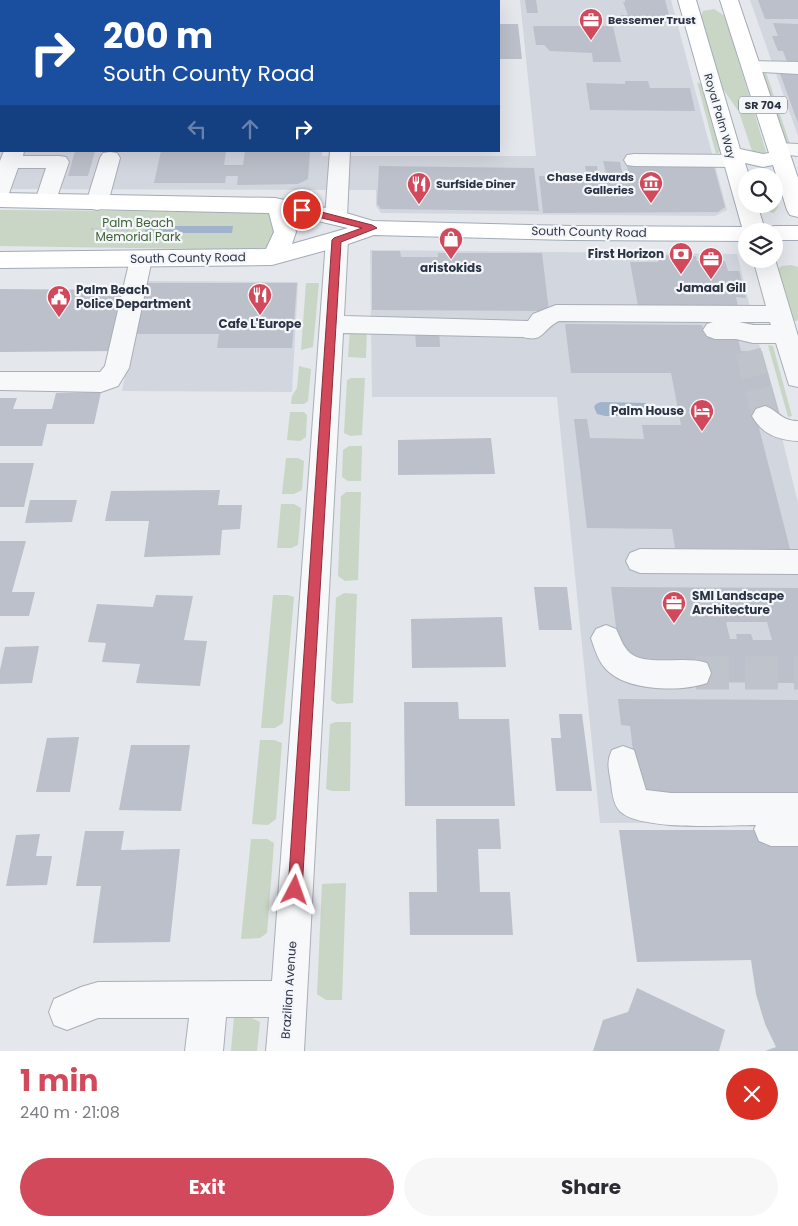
<!DOCTYPE html>
<meta charset="utf-8">
<style>
body{margin:0;font-family:Poppins,sans-serif;background:#f7f7f7;color:#2b2b33;height:100vh;display:flex;flex-direction:column;font-size:19px;white-space:nowrap}
*{box-sizing:border-box;margin:0}
p{font-size:16px;color:#7c7c81}
.icon{flex:none;width:28px;height:28px;fill:none;stroke:currentColor;stroke-width:2;stroke-linecap:round;stroke-linejoin:round}
.map{position:relative;height:1051px;overflow:hidden}
.drawer{display:flex;flex-direction:column;background:#fff;flex:1}
.drawer>*{flex:none}
.top-card{position:absolute;left:0px;top:0px;width:500px;height:152px;box-shadow:0 5px 20px #0002;background:#1a4fa0;color:#fff;overflow:hidden}
.tools{position:absolute;left:738px;top:168px;display:grid;gap:10px}
.tools a{display:grid;place-items:center;width:45px;height:45px;border-radius:50%;background:#fff;box-shadow:0 5px 20px #0002;font-size:25px}
.pin{position:absolute;display:grid;place-items:center;width:42px;height:42px;color:#fff;margin:-21px;border:2px solid #fff;border-radius:50%;box-shadow:0 1px 5px #0007}
.me{position:absolute;width:55px;margin:-28px;rotate:4deg;stroke-linejoin:round;filter:drop-shadow(0 0 4px #0008)}
.turn{display:flex;align-items:center;gap:18px;height:105px;padding:0 20px;font-size:22px}
.turn .icon{width:65px;height:65px;stroke-width:2.5}
.turn b{display:block;font-size:35px;line-height:42px}
.lanes{display:flex;align-items:center;height:48px;padding:0 20px;background:#0003;justify-content:center;gap:25px;direction:ltr}
.lanes .off{opacity:.35}
.round{display:grid;place-items:center;flex:none;width:52px;height:52px;border-radius:26px;background:#f7f7f7}
.overview{display:flex;align-items:center;justify-content:space-between;height:85px;padding:0 20px}
h1{font-size:30px;font-weight:700;line-height:38px;color:#d1495b}
.action{display:flex;gap:10px;margin-top:auto;padding:10px 20px}
.action a{flex:1;height:58px;border-radius:30px;background:#d1495b;color:#fff;font-size:20px;font-weight:700;line-height:58px;text-align:center}
.action a+a{background:#f7f7f7;color:#2b2b33}
.map>svg:first-child{display:block}
.built{fill:#d2d6de}
.green{fill:#c9d6c5}
.water{fill:#9fb4cc}
.building{fill:#bbc0ca;fill-rule:evenodd}
.lines{fill:none;stroke-linecap:round;stroke-linejoin:round}
.minor-tunnel-far1{stroke:#bfc3cb;stroke-width:26;stroke-dasharray:26 13;stroke-linecap:butt}
.minor-tunnel{stroke:#bfc3cb;stroke-width:33;stroke-dasharray:33 16;stroke-linecap:butt}
.minor-casing{stroke:#a9aeb7;stroke-width:2}
.major-casing{stroke:#a3abb8;stroke-width:2}
.path{stroke:#c2c5cb;stroke-width:2.5;stroke-dasharray:2.5 2.5;stroke-linecap:butt}
.minor{fill:#f7f8fa;fill-rule:evenodd}
.major{fill:#fff;fill-rule:evenodd}
.route{fill:#d1495b;stroke:#882f3b}
.labels{text-anchor:middle;stroke-width:4.5;stroke-linejoin:round;paint-order:stroke}
.far-poi-label{font-size:11px;font-weight:bold;fill:#2b3445;stroke:#f4f6f9;text-anchor:start}
.shield{fill:#f4f6f9;stroke:#676e7b;stroke-width:1}
.shield-label{font-size:11px;font-weight:bold;fill:#2b3445}
.far-street-label{font-size:11px;fill:#2b3445;stroke:#f4f6f9}
.park-label{font-size:12px;fill:#3f6138;stroke:#f4f6f9}
.street-label{font-size:12px;fill:#2b3445;stroke:#f4f6f9}
.poi-label{font-size:12px;font-weight:bold;fill:#2b3445;stroke:#f4f6f9}
</style>
<div class="map">
<svg width="798" height="1051" viewBox="0 0 798 1051">
<rect width="100%" height="100%" fill="#e4e7ec"/>
<path class="built" d="M520,0H671L727,210L715,216L381,213L376,206V190L0,189V108L1,151H322V156H536Z
M750,0H798V136Z
M370,250L737,254L798,503V822L600,823L557,397H372Z
M144,281L298,282L292,392L122,391Z"/>
<path class="green" d="M714,9L725,16L767,155L753,154L739,112L723,89L701,16L703,11Z
M766,72L790,144L786,142L763,73Z
M697,82L701,84L720,152L716,154Z
M759,171L773,172C780,185 784,201 774,213L770,212L767,204H774V176H759L758,172Z
M0,210L260,212L272,214C278,226 274,237 267,248L262,250L0,246Z
M791,265L798,267V321L789,320L776,270L782,266Z
M306,283H319L313,347L301,350Z
M367,328L366,358L348,357L350,329Z
M768,345L773,346L792,416L788,417Z
M299,366L311,369L308,401L304,404H291L292,396L297,388Z
M351,378H365L362,435L350,436L344,433L347,380Z
M290,412H304L307,415L306,437L300,441L287,440Z
M349,446H362L361,481H348L342,477L343,450Z
M286,458H298L304,461L302,490L294,494H282Z
M346,492H361L358,580L345,581L338,576L341,496Z
M281,504H294L301,508L298,545L291,548H277Z
M344,593L357,594L353,703L337,704L331,700L336,598Z
M273,595H287L294,597L283,723L275,728H261Z
M336,722H351L350,791H332L326,789L330,724Z
M260,740H274L282,743L276,819L268,825L252,824Z
M251,839H267L274,843L268,921L267,933L260,938L241,939Z
M346,883L342,1000H326L317,994L322,884Z
M234,1017H250L260,1022L257,1051H231Z"/>
<path class="water" d="M146,226H233L232,233H145Z
M601,402L646,403L649,416H605L597,414L594,407L596,404Z"/>
<path class="building" d="M525,0H536L538,13H527Z
M625,0H665L671,23H623L621,15H628L623,2H625Z
M758,0H798V19H765Z
M773,23L798,24V64H788L783,51H778L772,36H778Z
M499,24H518L522,59H499Z
M533,26H613L621,62H593L592,53L550,51L544,45H536Z
M779,71H798V123Z
M625,81H648L650,88H690L695,111L590,110L586,83L625,84Z
M75,151H95L88,176H68Z
M161,151H226L224,165H243L245,151H310L308,179L298,184L237,185L238,176H226L225,183H154Z
M603,161L620,162L624,181H630L626,162L713,163L725,207L718,212L543,213L539,176L587,177L585,166H597L598,177H607Z
M379,166L534,168L539,211L381,209L377,204Z
M372,251H400L401,257H438V253H542L549,311L372,310Z
M657,255L696,256L697,261H725L728,271H739L746,298L736,297L738,306H638L630,262H658Z
M146,283H297L292,348H217L219,334H135Z
M0,289L129,290L117,351L0,352Z
M565,324L702,325L705,335H737L741,351H762L780,415L756,416L790,549L675,548L672,529L587,528L574,419H587L590,438L644,439L642,425H681L671,373H571Z
M439,328L440,347H416L415,329Z
M101,392L94,424H47L42,446H0V398H17L13,409H52L56,393Z
M491,438L495,474L398,475V440Z
M0,463H34L24,507H0Z
M220,490L218,505H242L240,529L222,530L220,555L144,557L149,521H105L111,491Z
M30,500H77L72,522L25,523Z
M0,541H26L12,592H35L29,616H0Z
M534,587H567L572,630H539Z
M611,587L798,588V683L698,682L620,660ZM726,622H767L772,640H753L751,634H736L737,639H730Z
M156,595L193,596L184,640L207,641L200,686L136,683L140,664L102,662L106,643L88,642L97,604L153,607Z
M502,617L506,667L412,668L411,619Z
M39,646L32,683L0,684V670L5,647Z
M618,699L798,700V801L639,800L630,726L621,725Z
M404,702H458L459,719H509L515,806H405Z
M559,714H582L592,791H556L551,738H561Z
M79,737L70,792H36L47,738Z
M131,745H190L181,811L119,810Z
M436,819H499L501,849H478L480,892H510L513,935H410L409,892H437Z
M619,830H754L755,832L798,833V1051H765L776,1047L765,1024L756,994L751,960L637,962Z
M85,831H124L121,850L180,849L170,942L93,943L101,886H76Z
M40,834L36,856H52L47,885L6,886L16,835Z
M637,988L725,1030L719,1051H593L603,1020L628,1012Z"/>
<g class="lines">
<path class="minor-tunnel-far1" d="M748,351L765,416"/>
<path class="minor-tunnel" d="M696,673H798"/>
<g class="minor-casing">
<path id="minor" d="M60,0H78V1H60Z
M341,0H359V1H341Z
M751,61L798,62V74L744,71L742,67L744,63Z
M778,143L798,144V156L771,153L768,149L771,145Z
M4,151H24L23,156H59L66,157L69,162L54,206L46,208L38,206L35,201L46,168H18L8,196L0,198V161Z
M330,151H350L347,217L344,222L336,224L328,222L325,217Z
M110,152L117,153L120,158L108,203L105,208L97,210L89,208L86,203L100,158L103,153Z
M634,154L733,155L740,156L743,161L740,166L733,167L634,166L627,165L624,160L627,155Z
M337,233L345,235L348,240L344,316L528,321L533,314L556,305L766,306L753,259H774V256L798,336V387L789,385L776,343H753L736,339H715L707,336L703,330L707,324L713,322L559,321C542,329 544,343 523,337L343,333L304,1051H266L269,1017H226L223,1051H185L189,1018H98L67,1030L54,1025L49,1012L54,999L81,987L98,982L272,981L326,240L329,235ZM739,322H770L771,325H753Z
M141,251L149,254L152,259L129,368L118,386L101,392L0,390V372H100L105,366L130,259L133,254Z
M765,406C779,411 781,421 798,421V441C778,440 762,434 752,416L756,409Z
M640,549L798,550V574L640,573L630,569L626,561L630,553Z
M606,625L616,629C620,637 623,647 630,653C646,667 685,655 707,663L711,673L707,683C682,692 630,691 609,672C599,664 595,650 591,638L596,629Z
M623,746L634,750L646,790L671,793H798V846H771L759,841L754,829L756,825C729,825 634,832 618,809C613,802 612,792 611,783C609,769 606,763 612,750Z"/>
</g>
<g class="major-casing">
<path id="major" d="M678,0H696L740,149L763,154L769,153L720,0H738L798,178V217L790,215L787,210L773,165L763,167L745,163L749,176H746V204H757L765,230L774,226H798V240H774V231H746V241L571,240L374,235L345,245L272,265L0,268V252L266,249L274,232L269,213L0,207V193L275,198L336,210L373,221L571,226L742,227ZM292,215L348,228L292,244L296,232Z"/>
</g>
<path class="path" d="M91,229L129,230"/>
<use href="#minor" class="minor"/>
<use href="#major" class="major"/>
</g>
<path class="route" d="M298,207H302L372,225L377,228L341,242L302,890L300,895L295,897L290,895L288,890L332,240L334,238L362,228L298,212Z"/>
<defs>
<g id="office-pin" transform="scale(1.25)"><path d="M0 17L-7.5 6A9.5 9.5 0 1 1 7.5 6Z" fill="#d1495b" stroke="#f4f6f9"/><path d="M-6-3h4V-5.5h4V-3h4V5H-6ZM-1-4.5V-3h2v-1.5ZM-6 0V1H6V0Z" fill="#fff"/></g>
<g id="museum-pin" transform="scale(1.25)"><path d="M0 17L-7.5 6A9.5 9.5 0 1 1 7.5 6Z" fill="#d1495b" stroke="#f4f6f9"/><path d="M0-6L6-3V-2H-6V-3ZM-5-1h2V3h-2ZM-1-1h2V3h-2ZM3-1h2V3H3ZM-6 4H6V6H-6Z" fill="#fff"/></g>
<g id="restaurant-pin" transform="scale(1.25)"><path d="M0 17L-7.5 6A9.5 9.5 0 1 1 7.5 6Z" fill="#d1495b" stroke="#f4f6f9"/><path d="M-5-6h1v4h1v-4h1v4h1v-4h1v5L-1.5 .5V6h-2V.5L-5-1ZM5-6V6H3V1.5H1.5Q1.5-4 5-6Z" fill="#fff"/></g>
<g id="shop-pin" transform="scale(1.25)"><path d="M0 17L-7.5 6A9.5 9.5 0 1 1 7.5 6Z" fill="#d1495b" stroke="#f4f6f9"/><path d="M-5-2.5h2.3a2.7 3.5 0 0 1 5.4 0H5L5.5 6h-11ZM-1.5-2.5h3a1.5 2.3 0 0 0-3 0Z" fill="#fff"/></g>
<g id="bank-pin" transform="scale(1.25)"><path d="M0 17L-7.5 6A9.5 9.5 0 1 1 7.5 6Z" fill="#d1495b" stroke="#f4f6f9"/><path d="M-6-4H6V4H-6ZM0-2.3a2.3 2.3 0 1 0 0 4.6a2.3 2.3 0 1 0 0-4.6Z" fill="#fff"/></g>
<g id="civic-pin" transform="scale(1.25)"><path d="M0 17L-7.5 6A9.5 9.5 0 1 1 7.5 6Z" fill="#d1495b" stroke="#f4f6f9"/><path d="M-.6-6.5H3V-4.5H.6V-3L4-1V1h2V6H-6V1h2V-1L-.6-3ZM-1.2 2.5V6h2.4V2.5Z" fill="#fff"/></g>
<g id="hotel-pin" transform="scale(1.25)"><path d="M0 17L-7.5 6A9.5 9.5 0 1 1 7.5 6Z" fill="#d1495b" stroke="#f4f6f9"/><path d="M-6-4.5h1.5V1H6V5H4.5V3h-9V5H-6ZM-4 0a1.8 1.8 0 1 1 3.6 0ZM.5 0V-2.5h3Q6-2.5 6 0Z" fill="#fff"/></g>
</defs>
<g fill-rule="evenodd">
<use href="#office-pin" x="591" y="20"/>
<use href="#museum-pin" x="651" y="183"/>
<use href="#restaurant-pin" x="419" y="184"/>
<use href="#shop-pin" x="451" y="239"/>
<use href="#bank-pin" x="681" y="254"/>
<use href="#office-pin" x="711" y="259"/>
<use href="#restaurant-pin" x="260" y="295"/>
<use href="#civic-pin" x="59" y="297"/>
<use href="#hotel-pin" x="702" y="411"/>
<use href="#office-pin" x="674" y="603"/>
</g>
<g class="labels">
<g class="far-poi-label">
<text x="608" y="24">Bessemer Trust</text>
<text x="634" y="181" text-anchor="end">Chase Edwards<tspan x="634" dy="13">Galleries</tspan></text>
<text x="436" y="188">SurfSide Diner</text>
</g>
<rect class="shield" x="739" y="96.5" width="48" height="17" rx="4"/>
<g class="shield-label">
<text x="763" y="109">SR 704</text>
</g>
<g class="far-street-label">
<text transform="translate(720 116) rotate(74)" y="4">Royal Palm Way</text>
</g>
<g class="park-label">
<text x="138" y="227">Palm Beach<tspan x="138" dy="14">Memorial Park</tspan></text>
</g>
<g class="street-label">
<text transform="translate(589 232) rotate(1)" y="4">South County Road</text>
<text transform="translate(188 258) rotate(-1)" y="4">South County Road</text>
<text transform="translate(289 990) rotate(-86)" y="4">Brazilian Avenue</text>
</g>
<g class="poi-label">
<text x="664" y="258" text-anchor="end">First Horizon</text>
<text x="451" y="272">aristokids</text>
<text x="711" y="292">Jamaal Gill</text>
<text x="76" y="294" text-anchor="start">Palm Beach<tspan x="76" dy="14">Police Department</tspan></text>
<text x="260" y="328">Cafe L'Europe</text>
<text x="684" y="415" text-anchor="end">Palm House</text>
<text x="692" y="600" text-anchor="start">SMI Landscape<tspan x="692" dy="14">Architecture</tspan></text>
</g>
</g>
</svg>
<div class="tools">
<a><svg class="icon" aria-label="search" viewBox="0 0 24 24"><circle cx="10" cy="10" r="6"/><path d="M15 15l6 6"/></svg></a>
<a><svg class="icon" aria-label="layers" viewBox="0 0 24 24"><path d="M12 4l9 5-9 5-9-5zM3 14l9 5 9-5"/></svg></a>
</div>
<div class="pin" style="left:302px;top:210px;background:#d93025"><svg class="icon" aria-label="arrive" viewBox="0 0 24 24"><path d="M6 21V4h12l-3 4 3 4H6"/></svg></div>
<svg class="me" style="left:295px;top:890px" viewBox="-20 -20 40 40"><path d="M0-17L14 15 0 8-14 15z" fill="#d1495b" stroke="#fff" stroke-width="4"/></svg>
<div class="top-card">
<div class="turn"><svg class="icon" aria-label="right" viewBox="0 0 24 24"><path d="M7 20v-9h11M14 6l5 5-5 5"/></svg><div><b>200 m</b>South County Road</div></div>
<div class="lanes"><svg class="icon off" aria-label="left" viewBox="0 0 24 24"><path d="M17 20v-9H6M10 6l-5 5 5 5"/></svg><svg class="icon off" aria-label="ahead" viewBox="0 0 24 24"><path d="M12 20V5M6 11l6-6 6 6"/></svg><svg class="icon" aria-label="right" viewBox="0 0 24 24"><path d="M7 20v-9h11M14 6l5 5-5 5"/></svg></div>
</div>
</div>
<section class="drawer">
<div class="overview"><div><h1>1 min</h1><p>240 m · 21:08</p></div><a class="round" style="background:#d93025;color:#fff"><svg class="icon" aria-label="close" viewBox="0 0 24 24"><path d="M6 6l12 12M18 6L6 18"/></svg></a></div>
<div class="action"><a>Exit</a><a>Share</a></div>
</section>
